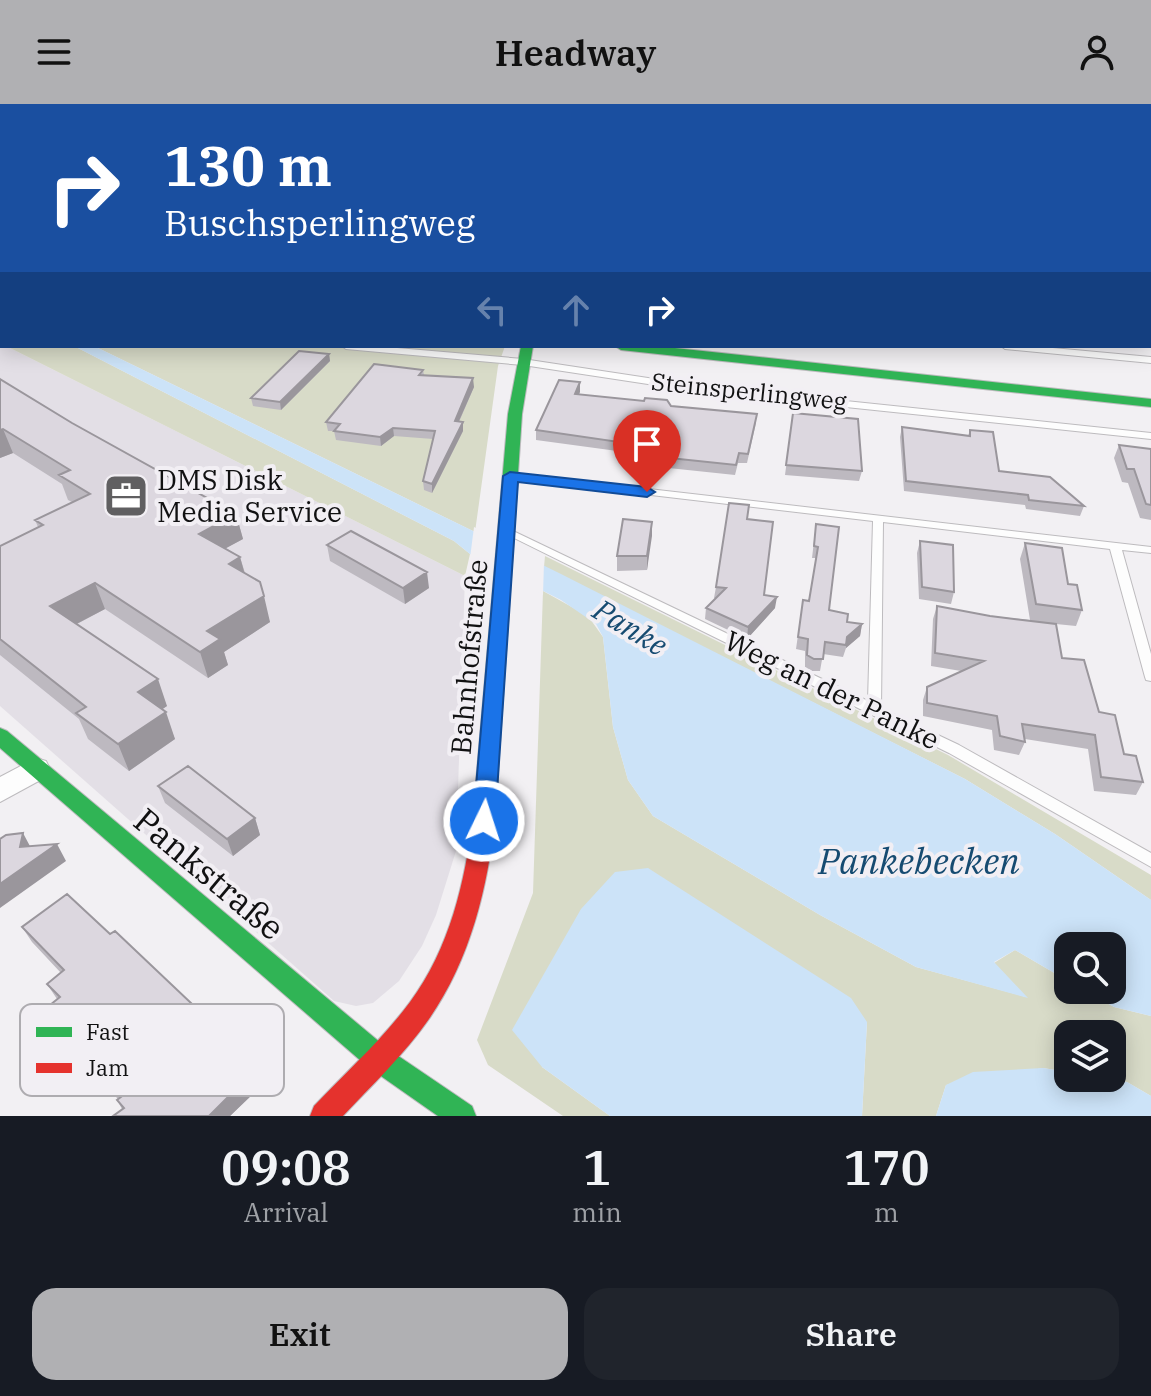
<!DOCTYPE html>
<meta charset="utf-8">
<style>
body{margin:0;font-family:"IBM Plex Serif",serif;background:#20242c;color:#f1f3f6;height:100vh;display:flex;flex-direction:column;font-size:30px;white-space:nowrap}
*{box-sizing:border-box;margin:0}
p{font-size:26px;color:#9ea1a6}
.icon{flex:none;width:44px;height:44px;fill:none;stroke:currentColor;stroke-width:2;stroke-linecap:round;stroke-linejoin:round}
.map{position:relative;height:1012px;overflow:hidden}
.panel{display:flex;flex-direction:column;background:#171b24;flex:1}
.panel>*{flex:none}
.banner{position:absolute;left:0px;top:0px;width:1152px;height:244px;box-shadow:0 4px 20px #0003;background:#1a4fa0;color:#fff;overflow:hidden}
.controls{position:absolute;left:1054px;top:828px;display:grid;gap:16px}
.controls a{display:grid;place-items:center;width:72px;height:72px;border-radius:16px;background:#171b24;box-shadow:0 4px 20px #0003;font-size:40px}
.pin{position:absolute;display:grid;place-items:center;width:68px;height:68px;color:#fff;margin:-82px -34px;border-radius:50% 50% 50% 0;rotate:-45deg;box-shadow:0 0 8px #0007}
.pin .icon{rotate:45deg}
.me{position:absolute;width:88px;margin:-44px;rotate:4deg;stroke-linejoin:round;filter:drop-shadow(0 0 6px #0008)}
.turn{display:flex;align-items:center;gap:28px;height:168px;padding:0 32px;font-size:36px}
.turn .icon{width:104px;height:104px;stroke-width:2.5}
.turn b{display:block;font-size:56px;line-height:68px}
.lanes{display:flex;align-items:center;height:76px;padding:0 32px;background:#0003;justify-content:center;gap:40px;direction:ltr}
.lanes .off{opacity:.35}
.eta{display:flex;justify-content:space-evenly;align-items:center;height:136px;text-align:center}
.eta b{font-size:48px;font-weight:600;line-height:56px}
.primary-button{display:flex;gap:16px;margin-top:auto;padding:16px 32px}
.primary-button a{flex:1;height:92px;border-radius:24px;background:#b0b0b3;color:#111;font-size:32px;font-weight:600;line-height:92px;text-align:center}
.primary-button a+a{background:#20242c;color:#f1f3f6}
header{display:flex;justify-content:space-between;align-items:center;height:104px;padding:0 32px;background:#b0b0b3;color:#111;font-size:36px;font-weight:600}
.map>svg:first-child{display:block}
.built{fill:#e3dfe6}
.green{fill:#d8dbc8}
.water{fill:#cce3f8}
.pier{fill:#f2f0f3}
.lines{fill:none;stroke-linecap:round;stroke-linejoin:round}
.lane-casing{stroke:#bdbbbe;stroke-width:2}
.street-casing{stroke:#bdbbbe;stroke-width:2}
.fast-casing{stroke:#bdbbbe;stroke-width:2}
.jam-casing{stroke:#bdbbbe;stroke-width:2}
.lane{fill:#fdfdfd;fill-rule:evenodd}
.street{fill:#fdfdfd;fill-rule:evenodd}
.fast{fill:#30b455;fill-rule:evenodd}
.jam{fill:#e5322d;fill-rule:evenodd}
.wall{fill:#bdb9c0}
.shaded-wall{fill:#9a969c}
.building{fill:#dcd7df;stroke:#9a969c;stroke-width:2}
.route{fill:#1a73e8;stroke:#114b97;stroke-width:2}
.labels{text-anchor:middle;stroke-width:8;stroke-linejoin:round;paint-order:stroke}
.far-street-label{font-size:24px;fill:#111112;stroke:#f2eff4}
.poi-label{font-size:28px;fill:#111112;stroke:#f2eff4;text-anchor:start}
.street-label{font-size:28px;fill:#111112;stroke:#f2eff4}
.water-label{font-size:30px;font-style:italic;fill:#164b71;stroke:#f2eff4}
.near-street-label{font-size:34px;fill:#111112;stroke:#f2eff4}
.near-water-label{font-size:36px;font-style:italic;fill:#164b71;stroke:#f2eff4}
.key{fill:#f2eff4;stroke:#aeacb0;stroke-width:2}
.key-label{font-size:22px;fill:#111112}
</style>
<header><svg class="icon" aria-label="menu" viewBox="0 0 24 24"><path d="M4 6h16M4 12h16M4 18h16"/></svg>Headway<svg class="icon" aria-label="person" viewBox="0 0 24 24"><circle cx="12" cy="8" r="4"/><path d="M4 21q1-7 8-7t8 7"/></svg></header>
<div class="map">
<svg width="1151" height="1012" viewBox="0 0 1151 1012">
<rect width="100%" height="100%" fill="#f2f0f3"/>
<path class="built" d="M0,239L465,472L456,747L436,811L422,842L399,877L373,899L356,902L334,897L0,602Z"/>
<path class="green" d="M6,242H74L454,437L470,450L465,472Z
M94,242H505L498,262L475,428Z
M545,452L948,651L1151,771V796L1055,730L965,675L544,463Z
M543,487L588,512L603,533L613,623L628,676L653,712L820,811L916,863L1026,893L994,859L1015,846L1068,877V886H1084L1114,903L1151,912V992L1127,978L1105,974H1112V930H1068V968L1043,964L946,981L936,1012H862L867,918L542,963L610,1012H563L488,961L477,936L533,789Z"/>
<path class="water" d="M74,242H94L561,470L965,675L1055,730L1151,796V912L1114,903L1084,886H1112V842H1068V877L1015,846L994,858L1028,894L916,863L820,811L653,712L628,676L613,623L603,533L596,520L561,496L470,450L454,437Z
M648,764L851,894L867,918L862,1012H610L542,963L512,926L581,805L615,768Z
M1043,964L1068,968V974L1127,978L1151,992V1012H936L946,981L973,968Z"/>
<path class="pier" d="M474,423L544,458L543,491L470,454Z"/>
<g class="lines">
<g class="lane-casing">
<path id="lane" d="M1150,65H1151V69H1150Z
M0,122H2V127H0Z
M1150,125H1151V129H1150Z
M0,137H2V141H0Z
M342,242H374L523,255L694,281L1151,329V335L694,287L523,261L346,245Z
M1001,242H1031L1151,253V259L1005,245Z
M510,369L1151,443V449L1122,446L1151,550V577L1146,576L1145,573L1110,445L883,418L881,604L959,641L1151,749V763L949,649L502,428L503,426H511L868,597L873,417L506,374V370Z"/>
</g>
<g class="street-casing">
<path id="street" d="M36,654L46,657L50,665L46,673L0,698V673Z"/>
</g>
<g class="fast-casing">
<path id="fast" d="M541,0H552L554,2H543Z
M0,168H2V174H0Z
M521,242H533L522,310L495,713L492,719L484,722L476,719L473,713L508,310Z
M615,242H656L1151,295V303L621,246Z
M0,624L7,627L388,945L472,1002L476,1012H438L368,963L0,644Z"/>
</g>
<g class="jam-casing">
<path id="jam" d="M484,704L492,707L495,713C488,784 470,856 429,915C404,951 372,981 343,1012H310L314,1002C346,968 382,936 410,898C450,844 465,778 473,713L476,707Z"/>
</g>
<use href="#lane" class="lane"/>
<use href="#street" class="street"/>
<use href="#fast" class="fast"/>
<use href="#jam" class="jam"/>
</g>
<path class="wall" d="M567,0H1151V57L1150,2H572Z
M329,250L330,257L281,306L253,302L251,294Z
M423,266L424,271L474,283L459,318H463V327L432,389L424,386L423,377L433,335L394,332L381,342L336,336L334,327H328L326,318Z
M0,275L72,319L236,410L243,435L226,444L240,453L245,469L270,518L224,548L228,561L208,574L105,505L77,520L167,602L162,605L175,635L129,667L88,635L79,615L0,551V442L38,423L35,416L72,398L68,396L62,380L13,349L0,354Z
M580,278L579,291L671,302L756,319L747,359H738L735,371L659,363L631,358L632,349L536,336V326Z
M793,309L862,367L859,377L785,371Z
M902,323L968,332L970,326L999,367L1084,402L1080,412L1026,405L1025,401L904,387L900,333Z
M1119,341L1151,345V416L1140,414L1128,379L1122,378L1114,354Z
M747,415L764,491L775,504L747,535L705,515L706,504L716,494H714L716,483Z
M652,418L647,466L617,467V452Z
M816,420L829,506L847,518L862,520L860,532L846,544L843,553L823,550L820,567H812L805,563V547L796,545L803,496L809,497L816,454H812Z
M920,437L954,488L951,500L919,495L917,449Z
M1025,439L1068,480L1082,506L1076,522L1056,520L1062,554L1099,608L1124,650L1143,678L1136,691L1094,687L1088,645L1025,635V638L1019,651L994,646L992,626L923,612V596L927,583L961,567L931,562L933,515L937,502L990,512L1030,516L1020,455Z
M327,441L429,484L405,500L330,457Z
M158,682L255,714L260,731L233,752L165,699Z
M22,823L255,969V988L230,1012H113L122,1005L117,996L118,995L50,924L40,909L57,895L47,880L61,869L32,838Z"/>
<path class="shaded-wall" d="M982,0H997V2H974Z
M329,250L330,257L281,306L280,298Z
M473,274L474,283L455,326V317Z
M580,278V288L575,300V290Z
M463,318V327L432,389V380Z
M393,324L394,332L381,342L380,333Z
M3,325L13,349L0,354V326Z
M236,410L243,435L206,455L199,430Z
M652,418V432L647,466V452Z
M240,453L247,478L229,460Z
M427,468L429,484L405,500L403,484Z
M95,479L105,505L61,528L50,502Z
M264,492L270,518L224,548L228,561L208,574L200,548L207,527Z
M777,493L775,504L747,535L748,523Z
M862,520L860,532L846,544L847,533Z
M158,575L167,602L148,615L138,588Z
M166,608L175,635L129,667L118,640Z
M255,714L260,731L233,752L227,735Z
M23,729L32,746L57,740L66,757L0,804V780L20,743Z
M249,954L255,969V988L230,1012H209Z"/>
<path class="building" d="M586,0H982L974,2H591Z
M1024,0H1151V49L1150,2H1025Z
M0,43H2V57H0Z
M0,66H2V112H0Z
M1150,183L1151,185V226H1150Z
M299,247L329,250L280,298L251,294Z
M374,260L423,266L419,271L473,274L455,317L463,318L432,380L423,377L435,327L393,324L380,333L334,327L340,320L326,318Z
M0,275L72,319L236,410L199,430L240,453L229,460L260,478L264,492L207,527L220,535L200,548L95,479L50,502L158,575L138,588L166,608L118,640L76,609L86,603L0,535V442L43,421L35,416L90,390L59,371L70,366L3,325L0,326Z
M559,276L580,278L575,290L644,297L645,294L667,296L671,302L757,310L748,350L739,349L736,361L660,353L632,348L633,340L536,326Z
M793,309L858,315L862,367L786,361Z
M902,323L970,332V326L993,328L999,367L1050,373L1084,402L1029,396L1028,391L906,377Z
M1119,341L1151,345V401L1146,400L1134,365H1127Z
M729,399L749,401L747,415L773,418L764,491L777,493L748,523L706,504L726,484L716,483Z
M623,415L652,418L647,452H617Z
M816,420L839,423L829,506L848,510L847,518L862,520L847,533L846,541L825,538L823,555H814L807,551L808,535L798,533L803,496L809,497L818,443L814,442Z
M351,427L427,468L403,484L327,441Z
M920,437L953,441L954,488L922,483Z
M1025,439L1062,444L1068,480L1077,481L1082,506L1036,500Z
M937,502L990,512L1056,520L1062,554L1084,556L1099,608L1115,611L1124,650L1136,652L1143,678L1101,673L1095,631L1022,620L1025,638L1000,632L997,612L927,599V583L984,557L935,549Z
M188,662L255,714L227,735L158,682Z
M23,729L20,743L57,740L0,780V735L6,731Z
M67,790L110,830L115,827L249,954L248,973L209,1012H113L124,1004L117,996L121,993L40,909L60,893L47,880L64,866L22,823Z"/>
<path class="route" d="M510,368L647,383L655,388L647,393L518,378L495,717L492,723L484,726L476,723L473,717L503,372Z"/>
<defs>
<g id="office-square" transform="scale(2.3)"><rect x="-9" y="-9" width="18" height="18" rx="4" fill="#605f61" stroke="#f2eff4"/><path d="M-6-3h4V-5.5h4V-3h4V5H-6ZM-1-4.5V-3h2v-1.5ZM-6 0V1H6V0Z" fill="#fff"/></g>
</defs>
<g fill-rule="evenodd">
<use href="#office-square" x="126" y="392"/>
</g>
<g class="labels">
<g class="far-street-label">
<text transform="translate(749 288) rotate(6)" y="8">Steinsperlingweg</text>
</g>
<g class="poi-label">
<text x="157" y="386">DMS Disk<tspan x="157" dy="32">Media Service</tspan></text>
</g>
<g class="street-label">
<text transform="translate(469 553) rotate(-85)" y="10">Bahnhofstraße</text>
<text transform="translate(832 586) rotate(26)" y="10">Weg an der Panke</text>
</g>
<g class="water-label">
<text transform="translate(630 524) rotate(31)" y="10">Panke</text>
</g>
<g class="near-street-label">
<text transform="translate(209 770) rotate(40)" y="12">Pankstraße</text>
</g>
<g class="near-water-label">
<text x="919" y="770">Pankebecken</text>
</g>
</g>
<rect x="20" y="900" width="264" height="92" rx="12" class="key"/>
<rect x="36" y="923" width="36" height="10" fill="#30b455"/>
<rect x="36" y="959" width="36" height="10" fill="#e5322d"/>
<g class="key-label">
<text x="86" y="936">Fast</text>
<text x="86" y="972">Jam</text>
</g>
</svg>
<div class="controls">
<a><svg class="icon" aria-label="search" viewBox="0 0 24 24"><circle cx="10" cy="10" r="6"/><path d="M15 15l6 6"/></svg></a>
<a><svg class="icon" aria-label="layers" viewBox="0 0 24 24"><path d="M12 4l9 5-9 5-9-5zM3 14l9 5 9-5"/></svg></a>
</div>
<div class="pin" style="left:647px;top:388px;background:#d93025"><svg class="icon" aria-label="arrive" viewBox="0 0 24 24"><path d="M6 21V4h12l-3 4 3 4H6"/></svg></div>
<svg class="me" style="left:484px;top:717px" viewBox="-20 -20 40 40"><circle r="17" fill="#1a73e8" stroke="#fff" stroke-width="3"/><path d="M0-11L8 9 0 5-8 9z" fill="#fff"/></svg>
<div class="banner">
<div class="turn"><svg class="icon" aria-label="right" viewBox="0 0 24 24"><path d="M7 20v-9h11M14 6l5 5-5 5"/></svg><div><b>130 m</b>Buschsperlingweg</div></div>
<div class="lanes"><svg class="icon off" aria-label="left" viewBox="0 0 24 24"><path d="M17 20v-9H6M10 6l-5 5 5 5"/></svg><svg class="icon off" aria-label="ahead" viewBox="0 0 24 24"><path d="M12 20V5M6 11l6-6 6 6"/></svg><svg class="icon" aria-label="right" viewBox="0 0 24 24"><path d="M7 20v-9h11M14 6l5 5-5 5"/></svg></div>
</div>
</div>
<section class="panel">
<div class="eta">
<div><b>09:08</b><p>Arrival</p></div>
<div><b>1</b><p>min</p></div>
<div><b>170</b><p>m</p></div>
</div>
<div class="primary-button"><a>Exit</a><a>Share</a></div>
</section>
